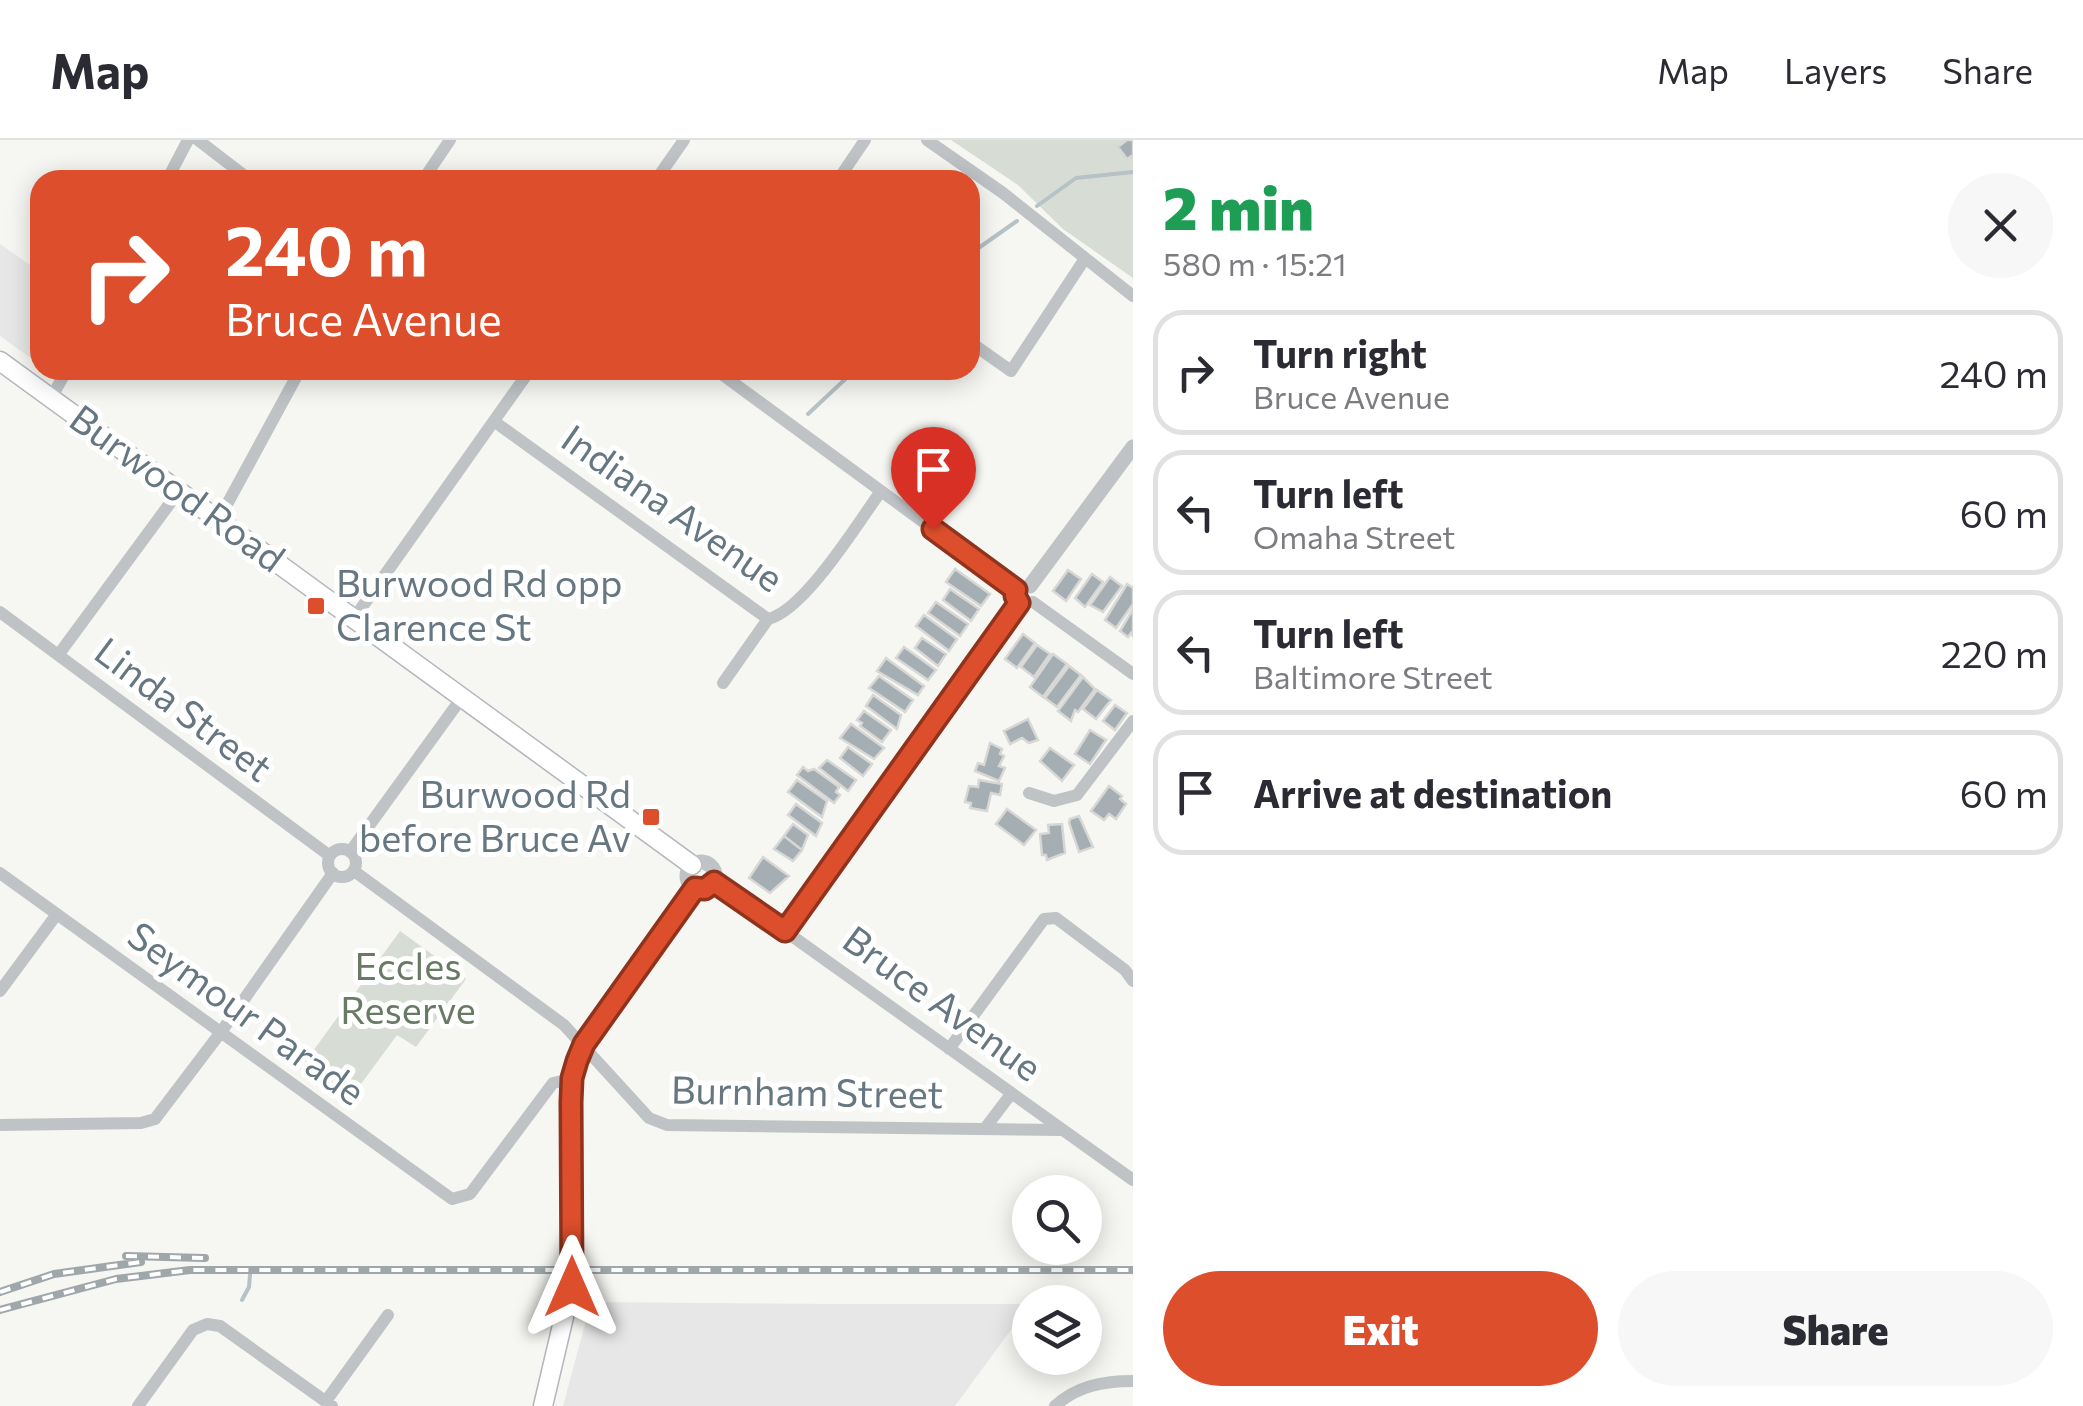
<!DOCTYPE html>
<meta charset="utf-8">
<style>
body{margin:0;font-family:Commissioner,sans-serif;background:#f7f7f7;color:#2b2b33;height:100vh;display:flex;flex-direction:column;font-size:38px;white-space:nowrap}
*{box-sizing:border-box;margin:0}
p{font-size:32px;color:#7c7c81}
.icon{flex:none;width:55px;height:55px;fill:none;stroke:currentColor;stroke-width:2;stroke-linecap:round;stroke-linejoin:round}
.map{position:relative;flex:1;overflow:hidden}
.side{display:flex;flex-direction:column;background:#fff;width:950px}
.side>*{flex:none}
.hud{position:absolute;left:30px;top:30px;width:950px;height:210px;border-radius:30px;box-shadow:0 5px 25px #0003;background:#dc4e2c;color:#fff;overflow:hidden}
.controls{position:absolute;left:1012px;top:1035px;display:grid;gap:20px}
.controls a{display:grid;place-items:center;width:90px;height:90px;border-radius:50%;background:#fff;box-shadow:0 5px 25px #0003;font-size:50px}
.pin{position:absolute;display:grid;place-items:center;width:85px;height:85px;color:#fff;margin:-102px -42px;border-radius:50% 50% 50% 0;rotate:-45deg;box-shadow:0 0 10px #0007}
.pin .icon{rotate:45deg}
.me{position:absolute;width:110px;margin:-55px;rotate:0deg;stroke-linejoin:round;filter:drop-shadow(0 0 8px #0008)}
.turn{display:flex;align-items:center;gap:35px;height:210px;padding:0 30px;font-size:45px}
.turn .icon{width:130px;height:130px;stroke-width:2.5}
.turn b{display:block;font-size:70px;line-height:85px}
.round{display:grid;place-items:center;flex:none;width:105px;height:105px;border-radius:52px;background:#f7f7f7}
.overview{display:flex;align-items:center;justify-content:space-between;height:170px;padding:0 30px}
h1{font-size:60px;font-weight:800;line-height:75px;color:#1e9e55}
.action{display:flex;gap:20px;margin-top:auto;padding:20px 30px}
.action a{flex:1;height:115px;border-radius:60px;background:#dc4e2c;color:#fff;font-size:40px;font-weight:800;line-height:115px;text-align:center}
.action a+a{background:#f7f7f7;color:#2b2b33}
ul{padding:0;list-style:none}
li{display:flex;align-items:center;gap:30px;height:125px;margin:0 20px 15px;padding:0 10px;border:5px solid #e1e1e2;border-radius:30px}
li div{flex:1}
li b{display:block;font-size:38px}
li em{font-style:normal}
header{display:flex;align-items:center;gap:60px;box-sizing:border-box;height:140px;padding:0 50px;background:#fff;border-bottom:2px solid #e1e1e2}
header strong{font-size:48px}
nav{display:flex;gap:55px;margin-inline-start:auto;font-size:35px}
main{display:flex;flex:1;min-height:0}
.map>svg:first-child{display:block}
.built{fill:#e6e7e6}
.green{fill:#d7dcd4}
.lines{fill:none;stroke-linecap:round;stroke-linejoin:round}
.stream{stroke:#b6c2c6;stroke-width:4}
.building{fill:#a5aeb3;stroke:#d7d7d5;stroke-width:2.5}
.secondary-casing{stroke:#b1b7bb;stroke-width:21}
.minor{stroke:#bfc3c6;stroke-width:12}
.tertiary{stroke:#bfc3c6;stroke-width:15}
.secondary{stroke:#fff;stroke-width:18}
.rail-casing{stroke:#a0a7ab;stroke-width:8}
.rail{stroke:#fff;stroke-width:4;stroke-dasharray:11;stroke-linecap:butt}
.secondary-bridge-casing{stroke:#b1b7bb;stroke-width:21;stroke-linecap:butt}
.secondary-bridge{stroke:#fff;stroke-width:18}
.route-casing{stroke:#8f331d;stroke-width:25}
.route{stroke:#dc4e2c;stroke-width:18}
.poi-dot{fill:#dc4e2c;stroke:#fff;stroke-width:4}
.labels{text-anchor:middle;stroke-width:10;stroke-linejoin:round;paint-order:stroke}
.street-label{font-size:38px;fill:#667782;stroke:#fff}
.poi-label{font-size:38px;fill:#667782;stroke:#fff;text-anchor:start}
.park-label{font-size:38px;fill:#697a64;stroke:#fff}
</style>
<header>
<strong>Map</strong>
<nav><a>Map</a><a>Layers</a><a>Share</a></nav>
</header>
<main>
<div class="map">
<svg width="1133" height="1266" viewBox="0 0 1133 1266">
<rect width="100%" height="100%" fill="#f6f6f2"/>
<path class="built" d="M0,104L40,132V220L32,219L0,196Z
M591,1162L838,1164H1030L955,1266H563Z"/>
<path class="green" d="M951,0H1133V138L1063,89L1018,45Z
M400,791L466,839L416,907L397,895L347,963L300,929Z"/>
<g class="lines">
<path class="stream" d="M1037,66L1076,38L1133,32
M970,114L1017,81
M808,274L855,230
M242,1160L249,1147L250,1135"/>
</g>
<path class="building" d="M1127,0H1133V15L1127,19L1118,7Z
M955,429L990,454L981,466L946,442Z
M1068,430L1081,439L1066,461L1053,451Z
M1092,434L1103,442L1085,467L1075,458Z
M1110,437L1122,446L1103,472L1090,465Z
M1127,444L1133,448V464L1116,488L1105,480Z
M950,449L979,469L971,481L943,460Z
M936,462L968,484L960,496L928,473Z
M1133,469V496L1131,493L1128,497L1120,491Z
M924,475L957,499L949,511L916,486Z
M1023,494L1035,503L1017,528L1005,519Z
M922,498L946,514L938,526L915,508Z
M1037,505L1050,514L1034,537L1021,527Z
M904,507L936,530L928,540L896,518Z
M1053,514L1067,524L1043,557L1030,547Z
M886,518L924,546L918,555L877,531Z
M1069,526L1081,535L1057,567L1045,558Z
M879,536L913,560L905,572L869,548Z
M1083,537L1095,549L1078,572L1075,570L1071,581L1058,571Z
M1097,550L1111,560L1096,579L1083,569Z
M873,555L901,575L897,589L866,566Z
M1115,565L1127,573L1115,590L1103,581Z
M864,571L891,590L882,602L860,586L862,583L857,580Z
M1028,579L1038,600L1029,603L1022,598L1010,604L1004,591Z
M851,584L884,608L874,619L840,598Z
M1090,590L1106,600L1090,624L1075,614Z
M990,603L1002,609L1000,614L1004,616L999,626L1005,628L999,641L975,631L978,623L984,625Z
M848,607L872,624L863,636L840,618Z
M1050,608L1074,625L1062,641L1040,621Z
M827,620L856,640L848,651L819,628Z
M803,627L808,631L814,629L839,647L836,652L840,655L834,663L797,635Z
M797,640L827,661L822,677L788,652Z
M979,640L1002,644L1000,655L991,653L987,671L970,668L971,663L965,662L969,646L978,647Z
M1109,646L1122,656L1120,659L1126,664L1116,679L1109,674L1104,680L1091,671Z
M796,664L822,683L816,696L788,675Z
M1007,669L1036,690L1024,705L996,684Z
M1079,676L1093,707L1079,712L1069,683L1070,679Z
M793,684L808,695L802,710L784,696Z
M1062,684L1065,713L1047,720L1046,715H1042L1040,694L1049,693L1048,685Z
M784,696L802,710L793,721L774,709Z
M763,717L789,736L770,753L749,738Z"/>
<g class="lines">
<g class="secondary-casing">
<path id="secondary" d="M0,221L692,725
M572,1100L571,939L583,905L695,747
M543,1266L571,1147"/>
</g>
<path class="minor" d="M198,0L250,40
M927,0L1003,53L1133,156
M167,40L188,0
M423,40L450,0
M656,40L684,0
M838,40L865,0
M970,202L1011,231L1084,120
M716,230L1016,450
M51,258L67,230
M495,282L768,479C804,471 858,383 881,351
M219,379L300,230
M1033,462L1133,534
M0,472L330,716
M355,477L530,230
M59,514L179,351
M723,543L768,479
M1029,653L1054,661L1077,655L1133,581
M328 723a14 14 0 1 1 28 0a14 14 0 1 1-28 0Z
M350,712L463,556
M354,731L564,885L649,978L667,985L1061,990
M0,733L452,1059L470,1054L553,943L571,939
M785,791L1133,1040
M0,851L57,774
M949,909L1044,779L1056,778L1125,830L1133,841
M0,985L141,983L155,979L221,892L333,733
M986,987L1011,954
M326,1261L388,1175
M138,1266L193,1190L207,1184L220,1186L332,1266
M1055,1266C1077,1246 1103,1241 1133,1241"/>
<path class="tertiary" d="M1030,446L1133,307
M687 736a14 14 0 1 1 28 0a14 14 0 1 1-28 0Z
M714,742L785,791L1019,463"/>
<use href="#secondary" class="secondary"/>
<g class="rail-casing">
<path id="rail" d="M126,1116L205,1118
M0,1152L54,1134L141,1122
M0,1170L116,1139L190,1130H1133"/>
</g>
<use href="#rail" class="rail"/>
<g class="secondary-bridge-casing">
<path id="secondary-bridge" d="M571,1147L572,1100"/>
</g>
<use href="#secondary-bridge" class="secondary-bridge"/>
</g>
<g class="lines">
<g class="route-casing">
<path id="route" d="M572,1147L571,962L572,938L577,921L584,904L695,748L705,749L714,742L785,791L1019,463L1015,456L1016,450L933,389"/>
</g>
<use href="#route" class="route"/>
</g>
<g class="poi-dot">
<rect x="306" y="456" width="20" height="20" rx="5"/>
<rect x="641" y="667" width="20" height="20" rx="5"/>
</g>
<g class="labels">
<g class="street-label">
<text transform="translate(177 349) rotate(36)" y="13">Burwood Road</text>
<text transform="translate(672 369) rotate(35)" y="13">Indiana Avenue</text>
<text transform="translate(183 570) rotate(37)" y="13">Linda Street</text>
<text transform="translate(942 864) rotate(36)" y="13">Bruce Avenue</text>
<text transform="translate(246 874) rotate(36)" y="13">Seymour Parade</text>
<text transform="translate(807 953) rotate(1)" y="13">Burnham Street</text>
</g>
<g class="poi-label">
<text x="336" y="457">Burwood Rd opp<tspan x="336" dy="44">Clarence St</tspan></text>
<text x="631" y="668" text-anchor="end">Burwood Rd<tspan x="631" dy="44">before Bruce Av</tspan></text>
</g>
<g class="park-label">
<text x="408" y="840">Eccles<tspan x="408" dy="44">Reserve</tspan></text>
</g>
</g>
</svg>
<div class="controls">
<a><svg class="icon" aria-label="search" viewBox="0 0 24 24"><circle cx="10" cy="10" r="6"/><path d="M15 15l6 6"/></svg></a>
<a><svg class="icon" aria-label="layers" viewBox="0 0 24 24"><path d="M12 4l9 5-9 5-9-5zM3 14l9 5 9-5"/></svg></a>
</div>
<div class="pin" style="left:933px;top:389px;background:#d93025"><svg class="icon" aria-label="arrive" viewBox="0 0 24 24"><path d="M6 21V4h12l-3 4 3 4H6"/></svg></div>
<svg class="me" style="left:572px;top:1147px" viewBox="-20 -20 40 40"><path d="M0-17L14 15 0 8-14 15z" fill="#dc4e2c" stroke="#fff" stroke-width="4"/></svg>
<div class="hud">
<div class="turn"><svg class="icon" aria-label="right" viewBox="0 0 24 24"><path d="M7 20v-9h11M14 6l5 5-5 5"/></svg><div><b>240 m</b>Bruce Avenue</div></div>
</div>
</div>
<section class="side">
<div class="overview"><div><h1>2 min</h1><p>580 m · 15:21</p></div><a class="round"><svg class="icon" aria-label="close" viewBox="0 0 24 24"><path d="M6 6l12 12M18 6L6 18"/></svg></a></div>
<ul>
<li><svg class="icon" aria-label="right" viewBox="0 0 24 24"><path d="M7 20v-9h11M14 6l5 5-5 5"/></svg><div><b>Turn right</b><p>Bruce Avenue</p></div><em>240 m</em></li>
<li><svg class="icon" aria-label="left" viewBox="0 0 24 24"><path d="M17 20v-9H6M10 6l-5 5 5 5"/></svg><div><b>Turn left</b><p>Omaha Street</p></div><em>60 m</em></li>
<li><svg class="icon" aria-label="left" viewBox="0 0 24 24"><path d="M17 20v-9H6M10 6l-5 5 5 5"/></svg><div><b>Turn left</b><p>Baltimore Street</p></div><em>220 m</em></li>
<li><svg class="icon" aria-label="arrive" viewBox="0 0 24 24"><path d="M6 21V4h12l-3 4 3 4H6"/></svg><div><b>Arrive at destination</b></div><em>60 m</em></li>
</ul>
<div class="action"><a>Exit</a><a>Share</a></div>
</section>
</main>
